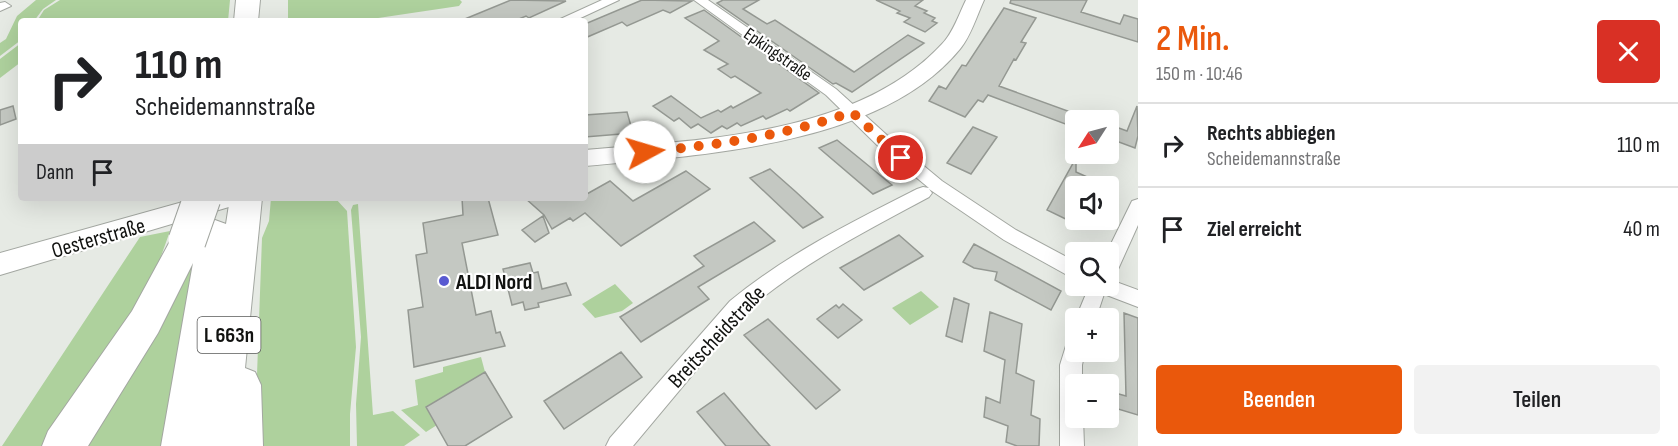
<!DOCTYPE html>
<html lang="de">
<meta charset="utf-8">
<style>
body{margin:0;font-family:"Sofia Sans Condensed",sans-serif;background:#f2f2f2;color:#202124;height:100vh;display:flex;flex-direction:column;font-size:22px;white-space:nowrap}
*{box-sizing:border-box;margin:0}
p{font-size:20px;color:#757577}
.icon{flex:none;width:33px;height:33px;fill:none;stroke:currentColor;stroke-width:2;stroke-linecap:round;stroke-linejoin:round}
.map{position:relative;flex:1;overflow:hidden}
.sheet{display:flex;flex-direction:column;background:#fff;width:540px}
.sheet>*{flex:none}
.top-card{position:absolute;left:18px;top:18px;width:570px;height:183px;border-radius:6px;box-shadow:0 6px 24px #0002;background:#fff;color:#202124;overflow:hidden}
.needle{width:39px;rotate:234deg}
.fabs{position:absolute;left:1065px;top:110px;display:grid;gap:12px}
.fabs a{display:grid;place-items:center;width:54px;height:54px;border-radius:6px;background:#fff;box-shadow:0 6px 24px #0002;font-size:30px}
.pin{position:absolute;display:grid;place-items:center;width:51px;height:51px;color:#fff;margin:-26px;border:3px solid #fff;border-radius:50%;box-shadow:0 2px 6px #0007}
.me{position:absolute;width:66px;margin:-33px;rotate:84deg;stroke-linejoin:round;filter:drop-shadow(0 0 4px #0008)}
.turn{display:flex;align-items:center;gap:21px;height:126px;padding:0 18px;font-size:27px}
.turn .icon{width:78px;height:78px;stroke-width:2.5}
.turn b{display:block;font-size:42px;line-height:51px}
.then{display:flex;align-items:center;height:57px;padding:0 18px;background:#0003;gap:12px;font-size:22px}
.round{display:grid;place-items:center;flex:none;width:63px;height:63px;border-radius:6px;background:#f2f2f2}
.summary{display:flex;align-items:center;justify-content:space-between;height:102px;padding:0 18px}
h1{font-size:36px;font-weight:600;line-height:45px;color:#ea580c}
.button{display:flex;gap:12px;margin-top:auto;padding:12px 18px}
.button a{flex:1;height:69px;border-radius:6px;background:#ea580c;color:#fff;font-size:24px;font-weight:600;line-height:69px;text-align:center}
.button a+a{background:#f2f2f2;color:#202124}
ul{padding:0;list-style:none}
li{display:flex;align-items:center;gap:18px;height:84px;padding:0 18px;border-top:2px solid #e0e0e0}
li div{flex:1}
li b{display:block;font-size:22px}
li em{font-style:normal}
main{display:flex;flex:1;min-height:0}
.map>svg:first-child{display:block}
.green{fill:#aed19d}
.building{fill:#c4c8c2;stroke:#949892;stroke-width:1.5}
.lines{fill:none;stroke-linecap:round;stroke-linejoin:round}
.street-casing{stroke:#a3a7a1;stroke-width:2}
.secondary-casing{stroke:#a3a7a1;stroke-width:2}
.highway-casing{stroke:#a3a7a1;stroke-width:2}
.street{fill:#fff;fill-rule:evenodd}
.secondary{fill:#fff;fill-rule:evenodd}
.highway{fill:#fff;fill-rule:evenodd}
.highway-bridge-casing{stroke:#a3a7a1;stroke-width:39;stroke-linecap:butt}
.highway-bridge{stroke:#fff;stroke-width:37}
.route{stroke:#ea580c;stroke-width:10;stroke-dasharray:0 18}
.poi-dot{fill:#595ad1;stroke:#fff;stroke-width:2}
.labels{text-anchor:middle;stroke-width:4.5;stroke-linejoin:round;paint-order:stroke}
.far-street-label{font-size:18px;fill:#111210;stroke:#fff}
.shield{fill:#fff;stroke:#585958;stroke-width:1.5}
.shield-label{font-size:21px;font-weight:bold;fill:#111210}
.street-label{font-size:22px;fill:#111210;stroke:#fff}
.poi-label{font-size:22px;font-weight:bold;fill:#111210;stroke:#fff;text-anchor:start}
</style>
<main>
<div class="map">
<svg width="1138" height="446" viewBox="0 0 1138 446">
<rect width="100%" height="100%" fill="#e6eae4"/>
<path class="green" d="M36,0H56L43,9L34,21H21V40L0,56V43L6,39L17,16Z
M60,0H230L228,21H37L44,10Z
M288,0H460L462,2L459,6L358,21H295L288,19Z
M21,43V62L0,78V59Z
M271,198H328L336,199L347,211L356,347L350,414V446H261L257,375L262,238L269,221Z
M358,204L373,415L393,411L420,435L404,446H357L356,404L361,337L351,210L353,205Z
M170,231L154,276L49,446H2L140,237Z
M196,246L162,446H76Z
M615,284L633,303L622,311L595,318L582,304Z
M921,291L939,307L910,325L892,308Z
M481,357L485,372L437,425L426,432L401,410L418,405L415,380L443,372V367Z"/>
<path class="building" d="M511,0L566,1L529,18L526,16L514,21H460Z
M642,0L692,1L670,13L663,10L627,26L622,22L585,38V24Z
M723,0H759L743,9L767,24L775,20L854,72L908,35L924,43L852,92L836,83L833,84L717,3Z
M876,0H923L915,6L927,11L924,13L935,18L932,21L937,23L925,32L904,22L910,18L897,13L900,11Z
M1011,0H1087L1081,12L1120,24L1124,15L1138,19V42L1010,3Z
M1004,8L1036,18L1021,42L1026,43L1016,60L1014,59L999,86L1076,114V128L988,95L983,102L978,100L965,117L929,101L939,86L946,89L962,65L966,66Z
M704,10L819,93L790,111L787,109L766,119L763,116L741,126L737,123L727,129L722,126L711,133L698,124L691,128L679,118L674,121L653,106L671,96L701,118L718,110L721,112L731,106L733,108L761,93L735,76L731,78L718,69L728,64L704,50L719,41L685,18Z
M13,106L16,119L0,125V110Z
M1137,106L1138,136L1135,148L1108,138V124L1127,131Z
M627,112L633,133L585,137V115Z
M973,127L997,137L971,174L947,163Z
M837,140L864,162L892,185L873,194L819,148Z
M1076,158V172L1107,186H1076V224L1047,210Z
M770,169L796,192L823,217L803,228L750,178Z
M686,171L710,189L621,246L585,213L573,221L570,218L552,229L544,215L525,198H585V195L610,181L633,201Z
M462,198H488L498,235L462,243L476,315L491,311L496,333L500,332L505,346L414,367L408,310L423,307L416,255L427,253L423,223L463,215Z
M543,216L549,233L535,242L522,230Z
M754,222L775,241L698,287L709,299L641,342L620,317L704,266L694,256Z
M899,235L923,256L864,290L840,268Z
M974,244L1061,291L1051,310L995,280L997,272L974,268L963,262Z
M530,263L533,273L538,272L542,289L566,283L571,295L538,303L539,307L525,310L523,302L512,305L503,269Z
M954,298L969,304L962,342L946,336Z
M843,304L862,320L838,338L817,319L836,305L839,308Z
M990,312L1022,324L1016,373L1034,381L1031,415L1040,419L1039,446H1017L1006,442L1008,426L984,417L986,397L1000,403L1005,360L984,351Z
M1124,313L1138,318V415L1108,406V391L1126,396Z
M768,319L840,390L816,409L744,335Z
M621,352L642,377L564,429L544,401Z
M485,372L512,417L465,446H448L426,407Z
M724,393L759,434L770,446H726L697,412Z"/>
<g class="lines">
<g class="street-casing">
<path id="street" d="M602,0H619L574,21H556Z
M694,0H708L836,89L889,137L942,181L1016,230L1076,262V280L1004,240L929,189L932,193L929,197C864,232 800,264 744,313L633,446H606L610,438L730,301C787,254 852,222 917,189L923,187L929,188L877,145L826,95Z
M5,2L11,6L0,11V3Z
M1138,199V225L1115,276L1108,278L1107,252L1132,201Z
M1108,279L1138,290V307L1104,294L1096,318H1076L1088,289L1094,287L1093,285H1108Z
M1076,334V351H1085L1082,365V384H1076V417H1083L1084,446H1060V365L1069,336Z"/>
</g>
<g class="secondary-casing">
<path id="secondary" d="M966,0H984C977,15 971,36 960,49C881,146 701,155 585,166V150C701,140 858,135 942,44C953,33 959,14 966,0Z
M197,198H242L239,204L0,275V253Z"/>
</g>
<g class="highway-casing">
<path id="highway" d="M236,0H260L258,21H234Z
M230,198H262L245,368L255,372L261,385L263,446H161L193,263L158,333L88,446H42L48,431L132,311L175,232L187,228L199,232L203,224L215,220L226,224Z"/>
</g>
<use href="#street" class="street"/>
<use href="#secondary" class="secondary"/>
<use href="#highway" class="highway"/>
<g class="highway-bridge-casing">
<path id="highway-bridge" d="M187,241L202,198"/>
</g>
<use href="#highway-bridge" class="highway-bridge"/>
</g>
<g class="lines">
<path class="route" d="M645,152C716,145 785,136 852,112L901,158"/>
</g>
<circle class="poi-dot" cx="444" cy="281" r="6"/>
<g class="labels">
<g class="far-street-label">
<text transform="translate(778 54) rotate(35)" y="6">Epkingstraße</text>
</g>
<rect class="shield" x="197.5" y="317" width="63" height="36" rx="4.5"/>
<g class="shield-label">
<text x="229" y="342">L 663n</text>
</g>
<g class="street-label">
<text transform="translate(98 237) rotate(-16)" y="8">Oesterstraße</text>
<text transform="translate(716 336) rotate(-47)" y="8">Breitscheidstraße</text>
</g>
<g class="poi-label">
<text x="456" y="289">ALDI Nord</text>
</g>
</g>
</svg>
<div class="fabs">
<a><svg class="needle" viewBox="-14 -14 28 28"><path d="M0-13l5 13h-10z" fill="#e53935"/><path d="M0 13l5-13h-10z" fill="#757577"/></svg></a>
<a><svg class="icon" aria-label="sound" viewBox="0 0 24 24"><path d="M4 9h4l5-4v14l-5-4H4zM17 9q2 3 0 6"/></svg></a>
<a><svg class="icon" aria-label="search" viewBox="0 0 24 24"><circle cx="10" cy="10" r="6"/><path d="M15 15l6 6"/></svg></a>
<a>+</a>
<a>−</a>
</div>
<div class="pin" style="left:901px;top:158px;background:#d93025"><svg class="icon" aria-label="arrive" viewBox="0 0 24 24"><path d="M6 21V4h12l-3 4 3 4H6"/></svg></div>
<svg class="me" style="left:645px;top:152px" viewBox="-20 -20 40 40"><circle r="19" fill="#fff"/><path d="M0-13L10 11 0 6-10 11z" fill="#ea580c"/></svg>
<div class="top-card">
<div class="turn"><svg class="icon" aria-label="right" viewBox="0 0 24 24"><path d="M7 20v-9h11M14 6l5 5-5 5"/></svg><div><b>110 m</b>Scheidemannstraße</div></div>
<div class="then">Dann<svg class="icon" aria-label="arrive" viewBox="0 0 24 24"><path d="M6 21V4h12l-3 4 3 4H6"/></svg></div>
</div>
</div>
<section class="sheet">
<div class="summary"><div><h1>2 Min.</h1><p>150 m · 10:46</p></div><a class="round" style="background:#d93025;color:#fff"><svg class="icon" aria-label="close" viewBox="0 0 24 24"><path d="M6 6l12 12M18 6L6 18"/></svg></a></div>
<ul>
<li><svg class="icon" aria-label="right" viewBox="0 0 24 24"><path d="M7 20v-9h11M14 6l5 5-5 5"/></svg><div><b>Rechts abbiegen</b><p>Scheidemannstraße</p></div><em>110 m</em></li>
<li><svg class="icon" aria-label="arrive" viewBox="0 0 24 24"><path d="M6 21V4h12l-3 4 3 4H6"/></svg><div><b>Ziel erreicht</b></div><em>40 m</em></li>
</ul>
<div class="button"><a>Beenden</a><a>Teilen</a></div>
</section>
</main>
